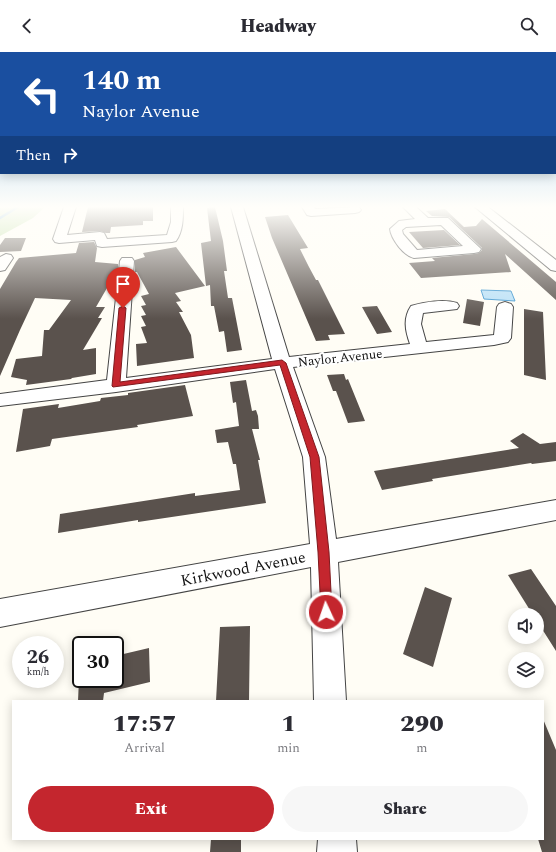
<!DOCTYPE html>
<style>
body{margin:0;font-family:Spectral,serif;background:#f7f7f7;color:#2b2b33;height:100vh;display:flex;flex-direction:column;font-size:15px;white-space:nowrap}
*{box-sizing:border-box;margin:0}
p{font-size:13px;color:#7c7c81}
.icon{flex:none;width:22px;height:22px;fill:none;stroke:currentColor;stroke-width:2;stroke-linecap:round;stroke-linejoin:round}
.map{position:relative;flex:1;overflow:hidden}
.details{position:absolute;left:12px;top:648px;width:532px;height:140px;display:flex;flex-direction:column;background:#fff;border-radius:0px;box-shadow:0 2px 10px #0003}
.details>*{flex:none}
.guide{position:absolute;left:0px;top:0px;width:556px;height:122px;box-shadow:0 2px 10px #0003;background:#1a4fa0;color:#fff;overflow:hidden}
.fabs{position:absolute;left:508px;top:556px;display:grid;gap:8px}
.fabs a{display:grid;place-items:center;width:36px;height:36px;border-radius:50%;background:#fff;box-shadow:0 2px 10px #0003;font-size:20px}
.speed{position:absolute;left:12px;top:584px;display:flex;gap:8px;font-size:20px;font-weight:700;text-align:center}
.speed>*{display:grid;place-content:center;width:52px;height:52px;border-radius:50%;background:#fff;box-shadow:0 2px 10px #0003;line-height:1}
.speed small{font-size:10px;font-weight:400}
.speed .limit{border:2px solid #111;border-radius:6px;background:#fff;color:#111}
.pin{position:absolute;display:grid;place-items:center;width:34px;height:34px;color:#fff;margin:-41px -17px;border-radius:50% 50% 50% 0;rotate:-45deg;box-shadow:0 0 4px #0007}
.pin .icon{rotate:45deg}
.me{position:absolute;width:44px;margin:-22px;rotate:357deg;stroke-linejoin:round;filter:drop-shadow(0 0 3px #0008)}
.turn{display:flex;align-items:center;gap:14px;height:84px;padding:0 16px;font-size:18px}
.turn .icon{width:52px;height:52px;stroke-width:2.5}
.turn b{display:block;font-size:28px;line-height:34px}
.then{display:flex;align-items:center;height:38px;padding:0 16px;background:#0003;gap:8px;font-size:15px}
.eta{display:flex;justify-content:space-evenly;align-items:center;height:68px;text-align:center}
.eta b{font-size:24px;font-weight:800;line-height:28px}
.primary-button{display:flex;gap:8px;margin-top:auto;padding:8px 16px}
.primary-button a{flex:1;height:46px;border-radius:24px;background:#c4262e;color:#fff;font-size:16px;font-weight:800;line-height:46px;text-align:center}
.primary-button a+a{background:#f7f7f7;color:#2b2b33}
header{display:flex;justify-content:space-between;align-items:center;height:52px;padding:0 16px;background:#fff;font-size:18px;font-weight:800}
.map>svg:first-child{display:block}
.forest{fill:#b9dc9c}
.water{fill:#b9e0f7;stroke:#3f96cf}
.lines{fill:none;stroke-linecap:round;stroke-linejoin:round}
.stream{stroke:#3f96cf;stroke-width:2.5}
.building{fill:#5a524d}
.minor-casing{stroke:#444;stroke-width:2}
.minor{fill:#fff;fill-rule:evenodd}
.route{fill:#c4262e;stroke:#7f191e}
.labels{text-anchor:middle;stroke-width:4;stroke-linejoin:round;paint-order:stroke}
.street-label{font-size:13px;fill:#111;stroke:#fff}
.near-street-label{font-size:16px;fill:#111;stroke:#fff}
</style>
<header><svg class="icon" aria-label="back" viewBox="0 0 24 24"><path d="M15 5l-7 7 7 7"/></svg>Headway<svg class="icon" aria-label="search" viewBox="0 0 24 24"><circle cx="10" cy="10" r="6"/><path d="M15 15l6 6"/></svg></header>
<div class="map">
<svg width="556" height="800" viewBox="0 0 556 800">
<rect width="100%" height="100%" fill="#fffdf5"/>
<path class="forest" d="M0,155H45L33,166L0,184Z"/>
<path class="water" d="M481,238L511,239L515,249L484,247Z"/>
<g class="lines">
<path class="stream" d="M0,166L18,155"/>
</g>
<path class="building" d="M88,155H153V169H143V173L111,175L110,181H106L100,179L82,180Z
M212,155H215L223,189L227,219H224L228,246H232L242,298L227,300L224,279L219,280L214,254H211L210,233L206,234L201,191L211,189L207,156Z
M445,157L464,175L476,174L482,167L556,230V248L505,202L511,220L421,226L409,211L435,209L432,206L474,202L479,201L482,198V196L449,165L432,164L426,159Z
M288,163L308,196L300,197L309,215L316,228H318L345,282L328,283L330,288L316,289L272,186L265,165Z
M444,178L460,193L423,196L409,180Z
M5,186H26L21,199L0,200V193Z
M94,190L97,196L95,210L118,212V217L96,255H105L98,266H102L83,298L96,296V322L72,326L71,327L26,333L27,328L11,325L16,307L42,304L44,278H49L71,248L35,246L20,278L0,324V237L16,210L19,206L76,201L79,191Z
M176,195L205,234L175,241L181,249L176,250L183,260H179L191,283L194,306L137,314L136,292L147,291L141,275L146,274L141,264L146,263L141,254L146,253L141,244L149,242L137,220H135V208L145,205L143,201Z
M467,247L484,250L480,274L463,271Z
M377,254L392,280L377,282L362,255Z
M524,257L543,260L546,328L524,323Z
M344,322L346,328L348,327L365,369L348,371L336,339H333L327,323Z
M246,328L252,359L256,358L258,364L259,377H252L260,408H258L266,451L138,470V468L58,481L60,462L195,441V444L240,438L236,412H233L228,390L217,391L215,378L239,374L236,350L233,351L230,330Z
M185,333L193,364L137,373L138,375L52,387L50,394L16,400L23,357L59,352L58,356L100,349L101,346L128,343V341Z
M523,381L540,392L556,390V409L532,412L531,411L432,427L433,429L382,438L374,419L519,396L510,389Z
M531,517L556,554V599L537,569V563H533L508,523Z
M425,535L452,546L433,615L403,602Z
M250,574L249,649H216L220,575Z
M149,596L150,630L104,641L103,649H78L79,627H115V604Z
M543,667L556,698V800H542L538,787H543Z
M211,787H241V800H210Z"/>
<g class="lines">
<g class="minor-casing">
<path id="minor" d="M64,155H76L67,183L100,180L104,181L107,187L167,183L171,170V155H183C183,167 183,179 176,189L172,190L102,195L97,194L95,188L59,191L55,190L53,187Z
M231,155H243L289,305L410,292C405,278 403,266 411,254C424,250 444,247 457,251L459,254L457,257L423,261L421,272L426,290L494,283L497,255L499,252L505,250L511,252L513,255L511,286L508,290L494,293L293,315L325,405L336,487L556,448V468L338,510L346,649H314L311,515L0,575V547L310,492L303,405L275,317L116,340L0,354V342L107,328L120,209L122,206H132L134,209L126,326L272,307Z
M302,155H314L315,157L359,155L361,158L359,160L355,161L311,164L307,163Z
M403,155H416L428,166H448L481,197L479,200L474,201L414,206C404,204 391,187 390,177L399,169L415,167ZM441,173L463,194L417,198L403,182L402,178L406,175Z
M475,155H488L556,208V219L551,218Z
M6,202L11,203L13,206L5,218L0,219V205Z
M318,787H356L357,800H317Z"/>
</g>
<use href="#minor" class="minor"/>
</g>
<linearGradient id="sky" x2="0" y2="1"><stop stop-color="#95c6ee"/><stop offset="0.58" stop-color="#fffefa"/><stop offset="1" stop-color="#fffefa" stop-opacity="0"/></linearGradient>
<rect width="556" height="267" fill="url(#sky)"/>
<path class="route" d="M123,254L126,256L120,330L282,308L286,311L319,405L329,500L332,560L331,564L326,566L322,564L321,560L318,500L310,405L280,313L113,335L112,334L119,256Z"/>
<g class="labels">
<g class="street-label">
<text transform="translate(340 305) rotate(-6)" y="5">Naylor Avenue</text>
</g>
<g class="near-street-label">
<text transform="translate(243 516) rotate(-11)" y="6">Kirkwood Avenue</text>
</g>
</g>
</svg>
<div class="fabs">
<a><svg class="icon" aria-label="sound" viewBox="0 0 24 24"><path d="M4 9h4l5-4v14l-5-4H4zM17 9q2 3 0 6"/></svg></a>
<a><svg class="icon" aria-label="layers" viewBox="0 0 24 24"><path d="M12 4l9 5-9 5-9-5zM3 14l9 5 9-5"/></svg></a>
</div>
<div class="speed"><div>26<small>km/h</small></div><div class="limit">30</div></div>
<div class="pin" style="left:123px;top:256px;background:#d93025"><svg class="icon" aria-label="arrive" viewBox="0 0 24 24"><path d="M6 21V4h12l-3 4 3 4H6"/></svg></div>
<svg class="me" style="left:326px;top:560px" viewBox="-20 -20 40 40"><circle r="17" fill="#c4262e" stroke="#fff" stroke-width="3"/><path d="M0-11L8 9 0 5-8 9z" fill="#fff"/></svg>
<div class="guide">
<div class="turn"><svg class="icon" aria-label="left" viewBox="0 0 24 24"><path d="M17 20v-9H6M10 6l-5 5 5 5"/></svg><div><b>140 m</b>Naylor Avenue</div></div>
<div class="then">Then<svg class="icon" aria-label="right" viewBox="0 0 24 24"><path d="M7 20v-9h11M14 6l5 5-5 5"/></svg></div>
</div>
<section class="details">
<div class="eta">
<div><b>17:57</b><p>Arrival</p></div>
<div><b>1</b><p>min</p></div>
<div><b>290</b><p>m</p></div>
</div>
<div class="primary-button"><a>Exit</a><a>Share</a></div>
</section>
</div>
